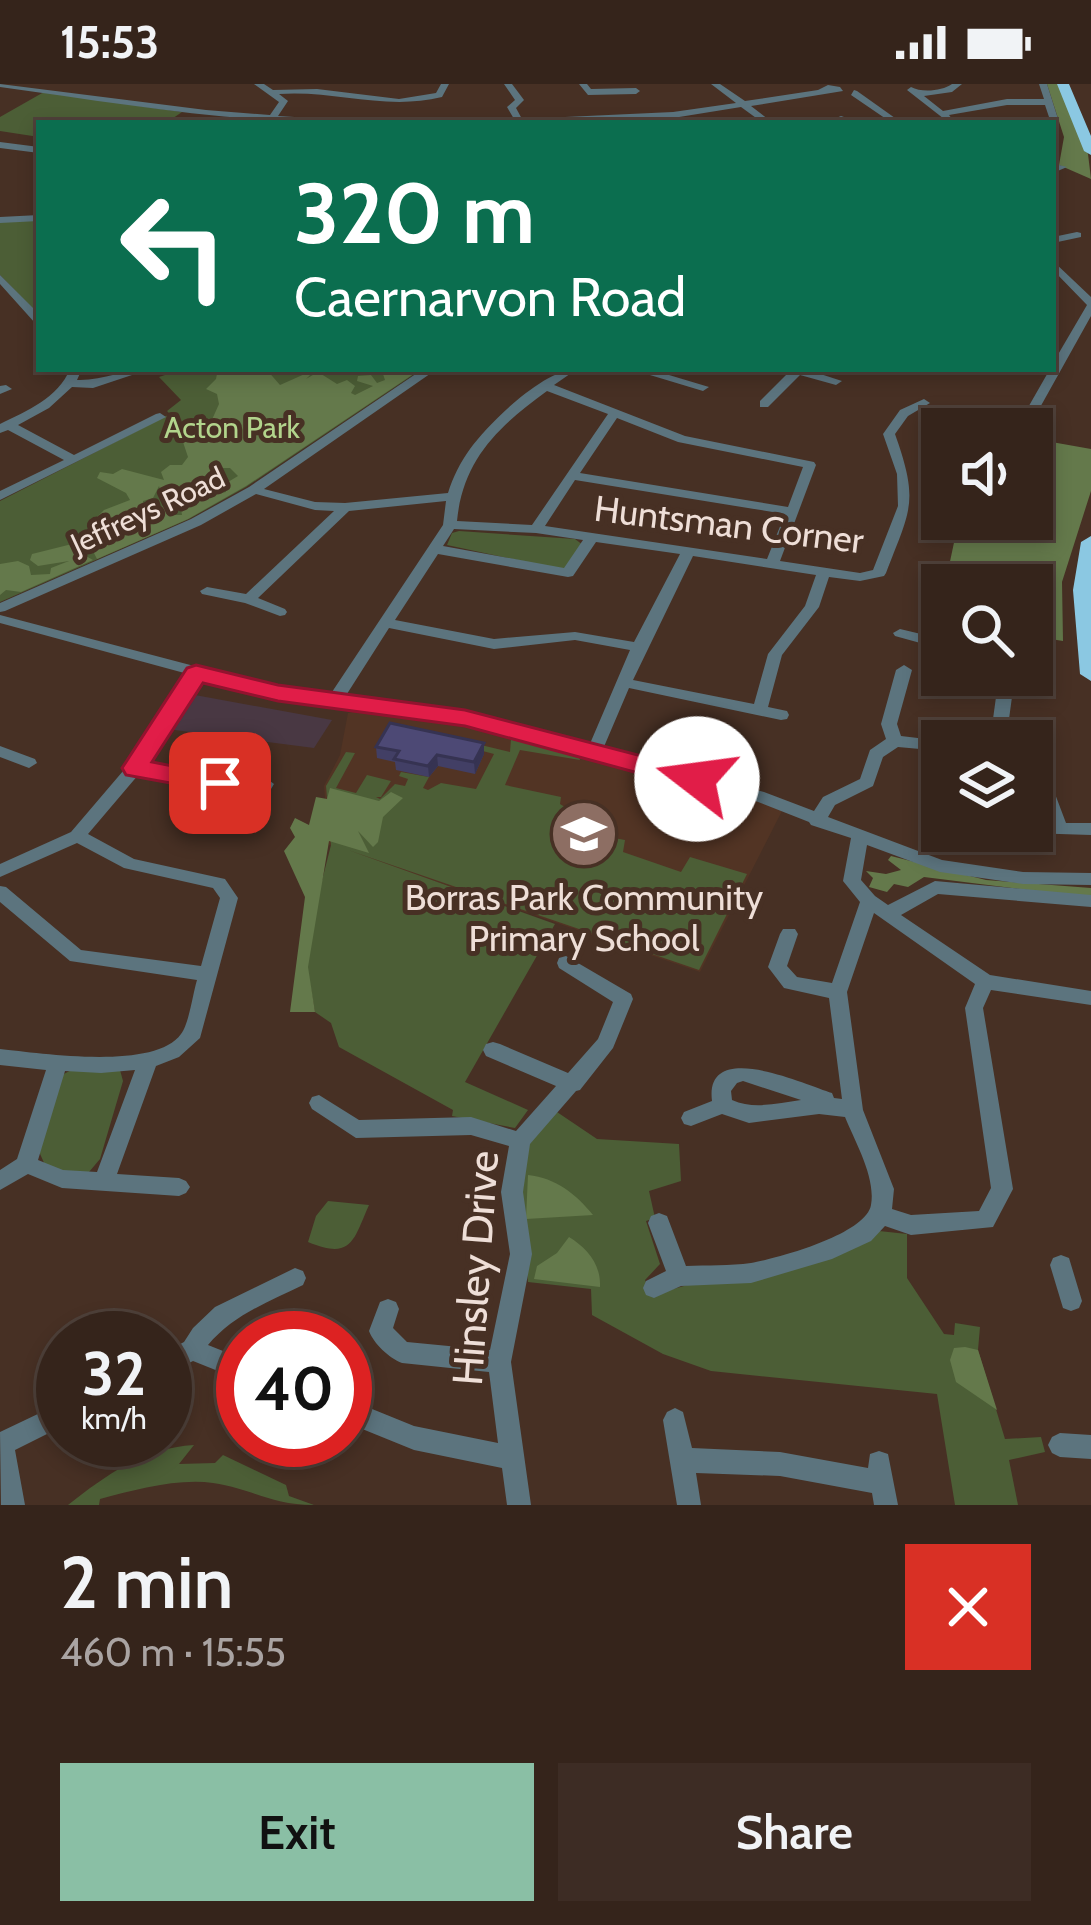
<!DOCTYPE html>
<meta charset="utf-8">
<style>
body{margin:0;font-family:Cabin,sans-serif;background:#3d2c24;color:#f1f3f6;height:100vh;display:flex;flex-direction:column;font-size:45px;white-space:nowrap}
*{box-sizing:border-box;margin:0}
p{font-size:39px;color:#aaa4a3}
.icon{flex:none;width:66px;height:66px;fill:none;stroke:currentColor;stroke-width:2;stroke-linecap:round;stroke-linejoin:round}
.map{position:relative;height:1421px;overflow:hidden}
.details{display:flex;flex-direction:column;background:#35241b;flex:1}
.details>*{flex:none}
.hud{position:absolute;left:36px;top:36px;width:1020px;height:252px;border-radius:0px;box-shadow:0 6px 18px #0003,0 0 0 3px #4f413a;background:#0b6e4f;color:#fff;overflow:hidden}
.controls{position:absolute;left:921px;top:324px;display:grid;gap:24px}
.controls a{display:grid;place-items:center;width:132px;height:132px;border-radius:0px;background:#35241b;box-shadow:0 6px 18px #0003,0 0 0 3px #4f413a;font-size:60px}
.speed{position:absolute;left:36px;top:1227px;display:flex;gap:24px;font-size:60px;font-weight:700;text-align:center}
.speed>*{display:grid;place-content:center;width:156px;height:156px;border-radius:50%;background:#35241b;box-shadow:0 6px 18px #0003,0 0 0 3px #4f413a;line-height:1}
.speed small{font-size:30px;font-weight:400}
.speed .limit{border:18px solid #d22;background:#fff;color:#111}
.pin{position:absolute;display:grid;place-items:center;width:102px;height:102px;color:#fff;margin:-51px;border-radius:24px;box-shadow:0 6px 18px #0006}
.me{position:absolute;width:132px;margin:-66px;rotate:285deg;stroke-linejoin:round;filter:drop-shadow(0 0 9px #0008)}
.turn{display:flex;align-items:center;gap:42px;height:252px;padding:0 60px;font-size:54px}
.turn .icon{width:156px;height:156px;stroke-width:2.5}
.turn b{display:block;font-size:84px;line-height:102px}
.round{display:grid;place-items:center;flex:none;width:126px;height:126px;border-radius:0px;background:#3d2c24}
.overview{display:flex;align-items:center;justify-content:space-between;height:204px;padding:0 60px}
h1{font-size:72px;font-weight:600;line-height:90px}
.button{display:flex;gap:24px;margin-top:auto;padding:24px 60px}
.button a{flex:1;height:138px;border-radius:0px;background:#8abfa5;color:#111;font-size:48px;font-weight:600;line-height:138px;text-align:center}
.button a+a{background:#3d2c24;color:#f1f3f6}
.status{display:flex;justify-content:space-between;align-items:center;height:84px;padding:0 60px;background:#35241b;direction:ltr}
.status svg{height:33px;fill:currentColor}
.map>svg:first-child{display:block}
.commercial{fill:#493843}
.built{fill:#523424}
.green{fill:#4c5e36}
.forest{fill:#64794b;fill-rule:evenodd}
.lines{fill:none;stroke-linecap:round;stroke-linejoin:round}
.minor{fill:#5c747e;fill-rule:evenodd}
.highway{fill:#8bc8e2;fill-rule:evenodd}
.wall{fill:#423f65}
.shaded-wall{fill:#363352}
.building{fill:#4d4975;stroke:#363352;stroke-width:3}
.route{fill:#e11d48;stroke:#92132f;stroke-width:3}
.labels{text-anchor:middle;stroke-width:10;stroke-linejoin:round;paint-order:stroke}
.far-park-label{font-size:30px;fill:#b2d48c;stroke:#473024}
.far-street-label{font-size:30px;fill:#eeded7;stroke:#473024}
.street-label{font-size:36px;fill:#eeded7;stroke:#473024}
.poi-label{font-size:36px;fill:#eeded7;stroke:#473024}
.near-street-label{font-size:42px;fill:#eeded7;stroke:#473024}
</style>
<div class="status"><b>15:53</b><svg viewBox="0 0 49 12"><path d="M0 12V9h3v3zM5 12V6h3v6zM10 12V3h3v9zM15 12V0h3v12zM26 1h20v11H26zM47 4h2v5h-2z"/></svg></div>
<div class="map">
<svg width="1091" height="1421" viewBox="0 0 1091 1421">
<rect width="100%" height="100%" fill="#473024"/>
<path class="commercial" d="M184,609L332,636L314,664L159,644Z"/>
<path class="built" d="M357,627L456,637L784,723L700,888L329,761L324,702L340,671L348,629Z"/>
<path class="green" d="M44,8L182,28L166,39H39V53L0,47V33Z
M39,136V231L0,191V138Z
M168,285H422L246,403L189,435L0,518V417L170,330L167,327L181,316L159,293L171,289Z
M459,447L575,455L583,461L566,484L559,485L447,461L452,449Z
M519,654L578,670L580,676L520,666L505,701L561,713L560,720L581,733L579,740L600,741L603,752L625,756L623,768L681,788L690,773L747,790L699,886L348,766L555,840L465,998L528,1026L515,1044L452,1032L453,1026L339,963L331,939L315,928L307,883L312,836L331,761L326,702L346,668L355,669L336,704L356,709L367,691L391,697L381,713H376L380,715L395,700L405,702L408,695L399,692L401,688L429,693L423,704L428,706L441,699L476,705L494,670L479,666L481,661L510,668L511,655Z
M77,983L120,986L123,997L100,1075L89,1088L65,1089L45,1081L37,1063L62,991Z
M554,1026L597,1055L679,1060L681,1097L649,1107L655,1134L646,1137L660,1180L645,1196L652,1211L879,1147L907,1150V1194L944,1250L954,1251L955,1239L980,1243L978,1266L1005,1355L1041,1353L1045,1368L1009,1376L1018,1421H955L937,1310L711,1287L663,1270L592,1231L591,1205L528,1198L521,1127L527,1060Z
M328,1117L369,1121C353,1157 352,1176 308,1158L316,1132Z
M194,1361L179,1380L215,1379L223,1371L286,1401L289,1412L314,1421C271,1421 253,1405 213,1399C178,1394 134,1406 100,1415L99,1421H68C106,1391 144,1364 194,1361Z"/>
<path class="forest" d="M1047,0H1058L1088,70L1091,95L1059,81L1064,53Z
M218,285H266L280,301L316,285L306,295L318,288L337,300L347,296L355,302L351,309L355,311L373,302L357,297L358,292L371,291L377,299L385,296L383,290L392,285H421L246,402L188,435L97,475L92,465L84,471L93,476L21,508L6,506L0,511V480L18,477L29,482L31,491L50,490L51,484L69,477L38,482L30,476L32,470L76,459L79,452L89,450L91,439L104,426L130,416L126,409L97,394L100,388L113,390L122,385L164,396L161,388L170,381H182L188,373L182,355L206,349L219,320L217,310L206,305L216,295ZM215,384H230L238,392L223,401L226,408L180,418L182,431H173L167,422L146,424L150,432L135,431L117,445L123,434L144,424L143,417L153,414L159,402L162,410C202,414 193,397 215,384Z
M1046,357L1091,365V407L1062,498L1063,557L1032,552V501H945L959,435H1032V368L1037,369Z
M330,704L379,717L391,708L403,714L383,733L378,758L373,763L358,747L369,769L329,757L308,883L315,928H290L305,813L284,767L295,753L290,744L295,734L309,741L316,713L327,715Z
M891,772L986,796L1091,804V814L924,793L908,803L894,800L887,808L869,803L873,794L866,787L886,790L901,786L888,776Z
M528,1091C556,1094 576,1110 593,1131L526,1135Z
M569,1153C587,1164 601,1180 600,1203L534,1195L537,1182L557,1169Z
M965,1263L978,1266L997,1326L956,1298L950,1276L954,1264Z"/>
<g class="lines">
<path class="minor" d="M0,0L206,26L270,31L279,18L254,0H264L273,6L317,5L399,15L436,9L441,0H449L442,13C385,27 336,6 279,10L288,17L278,32L344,36L348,39C231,39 116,19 0,3Z
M504,0H512L524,16L516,24L522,35L673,28L736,19L711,0H720L745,17L818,6L828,1L840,3L843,7L751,22L773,39H763L741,23L673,34L490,39L514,35L507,23L515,16Z
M579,0H587L591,5L636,4L640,7L636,10L588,11Z
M952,0H962L952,8L924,12L943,27L1007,15H1044L1039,0H1047L1059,38L1051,39L1045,21H1007L949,31L952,35L948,38L907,6L911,3C922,9 942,7 952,0Z
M854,6L857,7L902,39H892L851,11Z
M841,32L844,33V37L824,39Z
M0,58L39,63V69L0,64Z
M1059,81L1067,83L1053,89V83Z
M39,131V137L0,139V133Z
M1077,148L1081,149V153L1053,159V153Z
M1053,177L1091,213V232L1033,336L1046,339V345L1028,343L1011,345L1016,340L1004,335L1010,331L1022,334L1050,285H1053V279L1087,221L1053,186Z
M0,191L39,230V240L35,239L0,200Z
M70,285H82L77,296C102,297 125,285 150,285L93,304L72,303L49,324L18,341L74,371L156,330L160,329L166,333L0,416V407L64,376L8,346L0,349V340C27,327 58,314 70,285Z
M423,285H437L264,405L315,418L345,419L448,409C453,393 460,379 470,365C489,339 544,285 577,285L554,301L685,352L814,378L816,381L780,477L860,489L873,486L898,422L897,390L883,350L900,326L924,315L930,319L908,332L895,350C919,418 911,424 886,489L884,492L860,497L829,493L819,523L782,571L768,623L787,627L789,631L787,635L781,636L629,604L603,665L764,708L814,727L823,713L860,695L870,666L886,655L881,640L896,586L904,581L912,586L897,640L901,652L943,657L942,667L898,663L883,673L873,702L835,721L828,733L942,776L1023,788L1091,789V801L1023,800L940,788L867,761L861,796L875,812L888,821L935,797L1091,811V823L938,810L901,831L990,891L1091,907V921L991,906L983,924L1013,1105L993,1143L911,1151L885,1142L871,1157L832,1175L751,1199L681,1202L654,1214L646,1211L643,1204L646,1197L666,1187L648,1139L651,1132L659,1129L667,1132L686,1182C707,1181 730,1182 751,1179C779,1174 866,1150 871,1121C876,1093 855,1058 845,1033L819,1030L749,1039L722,1030L691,1042L684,1040L681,1034L684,1028L712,1017C704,954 804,1000 832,1009L834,1014L842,1015L829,914L784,904L768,883L780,850L783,845H795L798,850L787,882L797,893L832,899L860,818L843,797L851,754L811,741L809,738L753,716L465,639L278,614L201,593L145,680L258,700L266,694L274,700L268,710L262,712L139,690L88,750L134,775L225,795L238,814L200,954L179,973L156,982L117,1090L179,1094L186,1097L190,1103L186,1109L179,1112L62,1104L28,1090L0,1106V1086L17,1075L46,986L0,981V965C39,969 155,987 181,950C189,940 193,909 197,896L70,877L0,818V802L6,803L81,866L201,882L220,814L213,804L124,784L77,759L0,793V780L71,748L129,680L188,590L0,539V531L278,604L330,611L443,441L446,417L349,427L258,514L285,525L287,528L285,531L280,532L245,519L202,510L200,507L207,503L246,510L334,427L315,426L256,410L201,441L5,527L0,528V519L191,435L249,403ZM547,307L608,330L532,441L457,437C463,375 499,342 547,307ZM617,334L678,358L803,383L788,423L580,389ZM575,396L785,430L767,475L545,442ZM454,445L536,449L583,456L564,484L443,462ZM596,458L680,470L634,558L575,548L494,555L395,536L438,470L568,493L573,492ZM693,472L816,491L805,522L768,570L754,620L633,596ZM389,544L494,565L575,556L630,566L589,662L465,629L345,613ZM874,829L975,900L965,924L991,1104L979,1127L911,1131L892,1125L894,1105L863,1026L847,908ZM135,986L97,1088L63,1086L38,1076L65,987L101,989ZM743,997L801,1016C778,1019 754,1026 732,1016L731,1007L737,999Z
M630,285H649L709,303L703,307Z
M792,285H805L842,297L836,301L800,291L768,323H760V317Z
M0,302L6,301L12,305L0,310Z
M900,545L942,555V565L895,552L893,549Z
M999,591H1015L1006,657H990Z
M0,662L35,675L37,679L29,684L0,673Z
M1032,678L1044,682L1046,686L1066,739H1091V751L1028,749L1027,747H1032V740L1049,739L1032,692Z
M566,872L631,910L633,915L613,964L580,1006L576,1007L530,1060L523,1108L532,1170L511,1278L531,1421H507L502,1384L414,1366L345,1338V1314L414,1342L498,1359L489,1288L402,1279C389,1274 374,1260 369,1247L380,1218L388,1215L396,1218L399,1225L393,1244L407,1258L490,1266L510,1170L501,1108L509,1062L471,1051L356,1054L312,1025L309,1019L312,1013L319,1011L359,1036L471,1033L516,1047L556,1002L486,972L483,966L486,960L493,958L500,960L568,989L598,955L613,918L559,884L557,879L559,874Z
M1061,1171L1069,1174L1082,1217L1079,1224L1071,1227L1063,1224L1050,1181L1053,1174Z
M295,1184L303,1187L306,1194L303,1201C268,1218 233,1231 208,1261L243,1275V1297L193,1277L165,1291V1268L184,1258L193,1244L215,1223Z
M63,1318V1342L15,1366L25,1421H1L0,1348Z
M675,1324L683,1328L692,1364L780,1368L868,1384L870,1370L879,1367L888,1370L898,1421H874L872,1409L780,1392L696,1389L701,1421H677L663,1336L667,1328Z
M1060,1349L1091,1351V1375L1060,1373L1052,1369L1048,1361L1052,1353Z"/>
<path class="highway" d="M1057,0H1069L1091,52V71L1084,67Z
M1091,452V597L1080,590L1073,506L1081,458Z"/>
</g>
<path class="wall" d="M484,659V670L475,690L438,682L429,693L396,686L395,678L377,674L376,663Z"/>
<path class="shaded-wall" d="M484,659V670L475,690L474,678Z
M437,671L438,682L429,693L428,682Z"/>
<path class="building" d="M390,639L484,659L474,678L437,671L428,682L394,675L399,667L376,663Z"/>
<path class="route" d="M196,581L278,601L465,626L707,689L711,695L697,705L465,642L278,617L203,599L152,678L229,693L233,699L229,705L220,708L126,691L122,684L126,678L187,584Z"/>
<defs>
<g id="school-disc" transform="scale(3.45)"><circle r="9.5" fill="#8d6e63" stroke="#473024"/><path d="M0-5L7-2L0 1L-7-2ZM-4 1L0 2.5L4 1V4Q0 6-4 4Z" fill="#fff"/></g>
</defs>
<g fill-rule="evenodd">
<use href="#school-disc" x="584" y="750"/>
</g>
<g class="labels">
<g class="far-park-label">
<text x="232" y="354">Acton Park</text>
</g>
<g class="far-street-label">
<text transform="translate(148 427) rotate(-25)" y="10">Jeffreys Road</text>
</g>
<g class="street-label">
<text transform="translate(729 440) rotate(7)" y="13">Huntsman Corner</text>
</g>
<g class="poi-label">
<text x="584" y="826">Borras Park Community<tspan x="584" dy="41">Primary School</tspan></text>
</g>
<g class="near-street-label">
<text transform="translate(475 1184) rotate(-86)" y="15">Hinsley Drive</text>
</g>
</g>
</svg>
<div class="controls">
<a><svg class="icon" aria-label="sound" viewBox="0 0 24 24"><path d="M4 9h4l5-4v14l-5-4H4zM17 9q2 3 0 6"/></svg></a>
<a><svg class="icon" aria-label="search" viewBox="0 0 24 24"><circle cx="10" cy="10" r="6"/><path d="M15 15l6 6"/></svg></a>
<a><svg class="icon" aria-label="layers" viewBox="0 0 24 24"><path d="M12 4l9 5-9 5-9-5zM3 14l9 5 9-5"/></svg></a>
</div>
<div class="speed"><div>32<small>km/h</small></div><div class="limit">40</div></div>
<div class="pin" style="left:220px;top:699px;background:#d93025"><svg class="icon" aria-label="arrive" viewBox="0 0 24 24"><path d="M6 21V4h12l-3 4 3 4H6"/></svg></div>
<svg class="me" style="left:697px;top:695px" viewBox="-20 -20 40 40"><circle r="19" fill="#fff"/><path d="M0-13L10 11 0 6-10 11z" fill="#e11d48"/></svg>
<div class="hud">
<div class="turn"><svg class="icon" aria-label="left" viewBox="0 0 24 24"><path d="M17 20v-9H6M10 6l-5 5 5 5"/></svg><div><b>320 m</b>Caernarvon Road</div></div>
</div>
</div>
<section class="details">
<div class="overview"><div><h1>2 min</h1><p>460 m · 15:55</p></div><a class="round" style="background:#d93025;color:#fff"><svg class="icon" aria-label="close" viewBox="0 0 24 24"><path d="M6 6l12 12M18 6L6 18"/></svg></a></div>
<div class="button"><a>Exit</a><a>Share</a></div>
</section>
